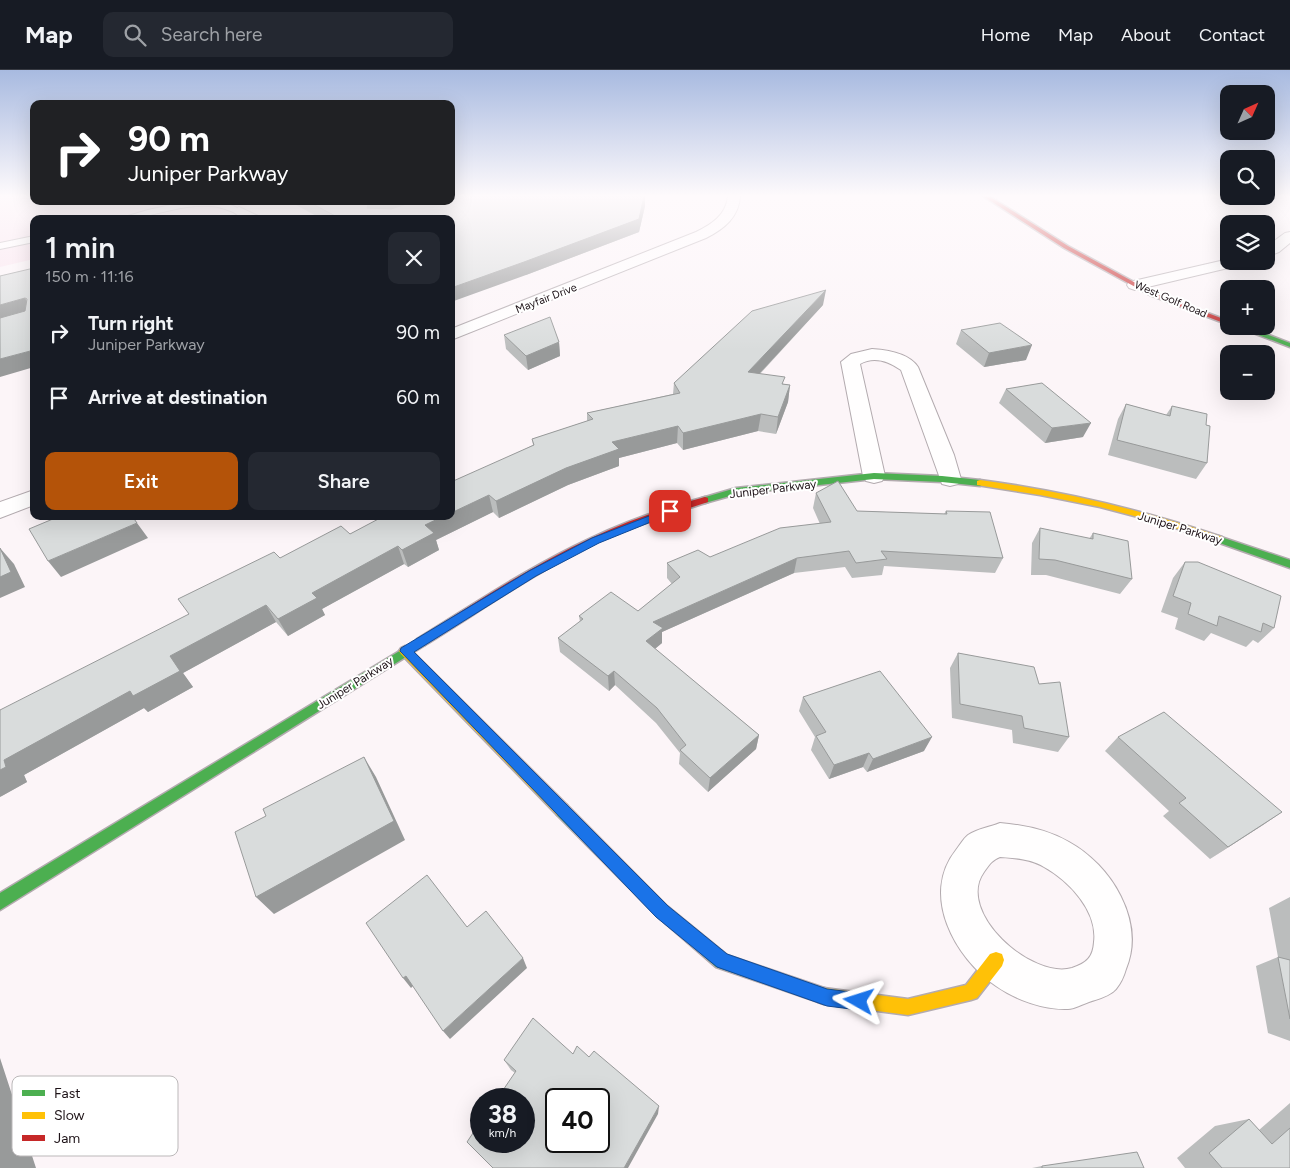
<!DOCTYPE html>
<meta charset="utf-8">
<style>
body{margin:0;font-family:Figtree,sans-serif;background:#242831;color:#f1f3f6;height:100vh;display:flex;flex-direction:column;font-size:19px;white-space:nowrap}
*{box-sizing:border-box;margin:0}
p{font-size:16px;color:#9ea1a6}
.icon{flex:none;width:28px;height:28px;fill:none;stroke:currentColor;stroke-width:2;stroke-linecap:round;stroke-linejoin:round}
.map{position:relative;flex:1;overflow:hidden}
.side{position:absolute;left:30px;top:145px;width:425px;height:305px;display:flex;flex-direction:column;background:#171b24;border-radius:10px;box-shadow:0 5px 20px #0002}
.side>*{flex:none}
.banner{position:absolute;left:30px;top:30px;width:425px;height:105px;border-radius:10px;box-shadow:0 5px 20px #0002;background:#202124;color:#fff;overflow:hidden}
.needle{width:32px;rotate:45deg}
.controls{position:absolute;left:1220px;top:15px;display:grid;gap:10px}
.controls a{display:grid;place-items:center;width:55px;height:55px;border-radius:10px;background:#171b24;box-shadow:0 5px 20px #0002;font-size:25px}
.speed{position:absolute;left:470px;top:1018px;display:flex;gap:10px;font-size:25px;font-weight:700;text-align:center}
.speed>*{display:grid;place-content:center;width:65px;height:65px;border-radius:50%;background:#171b24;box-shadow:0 5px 20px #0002;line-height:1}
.speed small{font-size:12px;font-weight:400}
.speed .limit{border:2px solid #111;border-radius:8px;background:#fff;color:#111}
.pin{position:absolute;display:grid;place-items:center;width:42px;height:42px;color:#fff;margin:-21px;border-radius:10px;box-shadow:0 2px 8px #0006}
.me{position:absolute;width:55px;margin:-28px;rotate:276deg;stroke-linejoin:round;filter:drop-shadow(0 0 4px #0008)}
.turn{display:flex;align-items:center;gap:18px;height:105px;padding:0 15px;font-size:22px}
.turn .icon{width:65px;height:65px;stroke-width:2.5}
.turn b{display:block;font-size:35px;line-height:42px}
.round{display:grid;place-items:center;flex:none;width:52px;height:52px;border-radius:10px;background:#242831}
.head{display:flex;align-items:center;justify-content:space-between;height:85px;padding:0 15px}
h1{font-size:30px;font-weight:600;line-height:38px}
.action{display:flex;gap:10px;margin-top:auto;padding:10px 15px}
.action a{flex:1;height:58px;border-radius:10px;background:#b45309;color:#fff;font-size:20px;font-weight:600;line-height:58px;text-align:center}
.action a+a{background:#242831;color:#f1f3f6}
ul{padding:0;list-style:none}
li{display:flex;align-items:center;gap:15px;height:65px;padding:0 15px}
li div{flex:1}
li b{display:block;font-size:19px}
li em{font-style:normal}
header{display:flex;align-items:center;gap:30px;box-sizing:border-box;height:70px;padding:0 25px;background:#171b24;border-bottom:1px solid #363941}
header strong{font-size:24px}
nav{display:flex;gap:28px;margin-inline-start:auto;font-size:18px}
.search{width:350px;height:45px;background:#242831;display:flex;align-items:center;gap:12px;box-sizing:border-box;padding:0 18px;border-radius:10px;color:#9ea1a6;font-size:19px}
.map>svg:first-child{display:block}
.green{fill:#fae4ee}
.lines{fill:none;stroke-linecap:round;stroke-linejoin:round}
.lane-casing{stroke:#b3abaf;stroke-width:2}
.street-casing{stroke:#b3abaf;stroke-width:2}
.fast-casing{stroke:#b3abaf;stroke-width:3}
.slow-casing{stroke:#b3abaf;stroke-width:3}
.jam-casing{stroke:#b3abaf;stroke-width:3}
.lane{fill:#fffefe;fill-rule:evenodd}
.street{fill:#fffefe;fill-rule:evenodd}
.fast{fill:#4caf50;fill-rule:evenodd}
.slow{fill:#ffc107;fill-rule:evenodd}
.jam{fill:#c62828;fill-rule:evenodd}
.wall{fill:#bbbdbd}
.shaded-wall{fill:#989a9a}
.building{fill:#d9dcdc;stroke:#989a9a;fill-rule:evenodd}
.route{fill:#1a73e8;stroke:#114b97}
.labels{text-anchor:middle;stroke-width:4;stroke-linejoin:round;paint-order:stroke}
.far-street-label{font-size:11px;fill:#1d1217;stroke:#fff}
.street-label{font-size:12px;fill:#1d1217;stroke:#fff}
.key{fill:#fff;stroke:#bbb8b9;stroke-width:1}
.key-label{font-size:14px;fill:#1d1217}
</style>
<header>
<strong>Map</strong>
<div class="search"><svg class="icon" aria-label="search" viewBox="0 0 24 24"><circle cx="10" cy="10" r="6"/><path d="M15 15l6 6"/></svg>Search here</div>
<nav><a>Home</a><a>Map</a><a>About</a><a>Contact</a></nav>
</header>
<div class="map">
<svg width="1290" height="1098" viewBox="0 0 1290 1098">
<rect width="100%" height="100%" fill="#fcf5f8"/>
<path class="green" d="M0,126H34V131H271L199,149H34V189L0,197Z"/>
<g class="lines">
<g class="lane-casing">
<path id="lane" d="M189,131L226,133L244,141L239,144C230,141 222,137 212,136C180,133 150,149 118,149L148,140Z
M34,166V172L0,179V173Z"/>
</g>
<g class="street-casing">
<path id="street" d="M728,126H740C739,147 724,159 706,168L451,270V259L696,162C712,154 726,145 728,126Z
M239,137L258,146L260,149H243L232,141Z
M1290,162V173L1279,182L1266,187V177L1285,163Z
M1229,189V191H1247L1245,194L1135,220L1129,218L1127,215L1129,212Z
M872,279C887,280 909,283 918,297L954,385L961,409L958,414L950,416L942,414L901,300C888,291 874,286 860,294L885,406L882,411L874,413L866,411L863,406L841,292L851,284Z
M34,420V435L0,448V432Z
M1000,753C1024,755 1048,760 1069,772C1111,795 1146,851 1126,899C1124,906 1121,913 1116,919C1110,926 1098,929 1089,932C1083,934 1074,939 1068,939C1044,940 1016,930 996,916C955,888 920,825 956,780C960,775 963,769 968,765C977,759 990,757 1000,753ZM1000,787C1015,788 1031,789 1044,797C1069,811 1098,841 1094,872C1093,887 1087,893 1072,898C1032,910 955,842 984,802C989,795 992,790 1000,787Z"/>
</g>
<g class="fast-casing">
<path id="fast" d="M1235,256H1245L1290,273V277Z
M874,403L942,406L980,410L985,413L980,416L942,412L874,409L737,424L705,433L700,430L702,428L736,418Z
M1218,466L1290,490V498L1214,471L1213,469Z
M421,568L425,569L427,572L425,575L0,840V823Z
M562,734L567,735L667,836L727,885L830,920L832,926L830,932L824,934L716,897L657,846L557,745L555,740L557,735Z"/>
</g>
<g class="slow-casing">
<path id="slow" d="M980,410C1063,421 1143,440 1222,467L1223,469L1218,472L1157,452L1100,437L1040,425L977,415V411Z
M405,576L409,578L567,735L569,740L567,745L562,746L557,745L401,584L399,581L401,578Z
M996,882L1002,884L1004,890L1002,896L977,928L971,930L908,945L824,934L818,932L816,926L818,920L824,918L908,929L966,915L990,884Z"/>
</g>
<g class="jam-casing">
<path id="jam" d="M983,126H989L1068,176L1154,223L1229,251V255L1150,225L1064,178Z
M705,427L708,428V432C671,444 633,456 598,472C537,501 482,540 425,575H417L415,572L417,569C474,534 530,496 591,468C627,451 667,437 705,427Z"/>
</g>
<use href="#lane" class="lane"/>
<use href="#street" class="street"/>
<use href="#fast" class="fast"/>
<use href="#slow" class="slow"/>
<use href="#jam" class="jam"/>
</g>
<path class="wall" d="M645,126V136L639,162L526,205L451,149H322L296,135L294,131H416Z
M823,235L760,304L784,314L790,315L788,332L776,364L758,361L683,380L677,373L619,388V396L568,415L499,448L493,442L436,470L439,480L408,497L404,494L322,539L325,545L288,566L276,552L183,603L193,617L148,642L144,638L24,705L27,712L0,727L189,544L280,488L350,464L533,375L532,369L587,351V343L673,324L674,313Z
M961,260L1026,290L984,297L956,274Z
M504,265L559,272L560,286L528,300L506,279Z
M1006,319L1083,367L1045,373L999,333Z
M1126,334L1166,345L1172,336L1206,355L1207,393L1196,409L1108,385L1118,349Z
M816,423L857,441L944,444L946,441L1003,488L995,503L884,496L882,505L852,508L845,497L794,503L662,562V573L655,579L759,665L756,679L708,722L679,694L680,683L656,653L615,615L609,621L560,582L558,568L580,552L579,546L638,541L672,514L667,508V493L710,487L820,454L813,438Z
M1040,458L1089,469L1093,463L1132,509L1120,524L1046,505H1031L1032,473Z
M1185,492L1274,558L1258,573L1253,570L1246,577L1211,563L1204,571L1175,559L1178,548L1161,542L1173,508Z
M958,583L1039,614L1069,667L1058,682L1013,673L1012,660L952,648L950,598Z
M803,627L924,681L867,702L863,697L829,709L811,680L815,667L799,641Z
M1118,667L1282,742L1210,789L1163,746L1169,741L1105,681Z
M1290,827V971L1268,963L1256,896L1278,887L1269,838Z
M573,984L589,987L658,1044L515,1003L511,1000L504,990Z
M1290,1033V1098H1185L1177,1088L1215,1056L1249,1049L1259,1060Z
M1042,1096L1144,1098H1032Z"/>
<path class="shaded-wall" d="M645,126V136L639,162L526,205L451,232V218Z
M373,131H416L372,144L367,138L369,132Z
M826,220L823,235L746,318L748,302Z
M25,228L33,241L0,251V235Z
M559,272L560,286L528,300L526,286Z
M1032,275L1026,290L984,297L989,283Z
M34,280V297L0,307V289Z
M790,315L788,332L776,364L778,347Z
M761,344L758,361L683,380V363Z
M1091,353L1083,367L1045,373L1052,358Z
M678,356L677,373L619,388V396L568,415L499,448L496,431L612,372Z
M489,425L493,442L436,470L439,480L408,497L402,480L425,455L444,446H451V443Z
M137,453L148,468L61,507L48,491Z
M398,476L404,494L322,539L325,545L288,566L278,549L312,523Z
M0,478L14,494L25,517L0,528Z
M797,488L794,503L662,562V573L646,586V571L653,552Z
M266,535L276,552L183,603L193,617L148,642L144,638L24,705L27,712L0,727V700L4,690L170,586Z
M614,601L615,615L609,621L608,606Z
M759,665L756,679L708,722L710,708Z
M932,667L924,681L867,702L873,689Z
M869,683L863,697L829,709L834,695Z
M364,687L376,707L405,770L274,844L256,827Z
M1282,742L1263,755L1210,789L1228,777Z
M523,888L527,898L450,969L443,961Z
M406,906L414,915L411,918L403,908Z
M0,988L36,1098H0Z
M659,1036L658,1044L628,1098H624Z"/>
<path class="building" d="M451,126H644L639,149L524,192L451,218V149H341L307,131H373L369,132L367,138L391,139L416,131H451Z
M34,198V280L0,289V248L25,241L27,229L25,228L0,235V206Z
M826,220L748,302L785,307L782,314L790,315L778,347L761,344L683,363L678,356L612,372L619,379L566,398L496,431L489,425L451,443V412L534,375L532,369L593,349L587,343L680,323L674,313L752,241Z
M550,247L559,272L526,286L504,265Z
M1000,253L1032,275L989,283L961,260Z
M1042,313L1091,353L1052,358L1006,319Z
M1126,334L1170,346L1172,336L1207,344L1206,355L1210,356L1207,393L1117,370Z
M838,411L857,441L947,444L946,441L990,442L1003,488L881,481L887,489L856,493L849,481L797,488L653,552L663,558L646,571L759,665L710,708L680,680L686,675L657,638L614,601L608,606L558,568L583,549L579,546L611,522L638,541L680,507L667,493L698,480L710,487L780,458L831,452L816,423Z
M60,446H70L71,448L74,446H132L137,453L48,491L29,459Z
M384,446H444L425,455L434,463L402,480L398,476L312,523L317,528L278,549L266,535L170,586L180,601L133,626L130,621L4,690L6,697L0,700V640L189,544L178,529L274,482L280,488L341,456L350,464Z
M1040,458L1093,469V463L1128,471L1132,509L1055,490L1039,489Z
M0,478L11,502L0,507Z
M1185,492H1198L1281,526L1274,558L1263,553L1261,562L1219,546L1217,556L1188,544L1191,533L1173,526Z
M958,583L1034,597L1039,614L1060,612L1069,667L1024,658L1022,646L960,634Z
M880,601L932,667L873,689L869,683L834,695L816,666L826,662L803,627Z
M1164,642L1282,742L1228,777L1179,733L1186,728L1118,667Z
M364,687L394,751L256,827L235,762L266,746L263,739Z
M427,805L467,857L486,841L523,888L443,961L406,906L403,908L366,853Z
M1278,887L1290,890V949Z
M533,948L573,984L577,976L589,987L594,981L659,1036L624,1098H493L467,1072L481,1051V1071H524V1029H497L516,1001L504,990ZM556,1029H599V1071H556Z
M1249,1049L1272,1074L1290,1058V1098H1222L1209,1083Z
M1137,1082L1144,1098H1042V1096Z"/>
<linearGradient id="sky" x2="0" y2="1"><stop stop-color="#a8bae0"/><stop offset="0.45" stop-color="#fefafc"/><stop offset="1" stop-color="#fefafc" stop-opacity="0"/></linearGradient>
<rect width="1290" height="280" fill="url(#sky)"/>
<path class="route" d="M670,438L673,439V443L599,473L536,506L414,582L668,836L727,884L827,919L859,923L865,925L868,931L865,937L859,940L827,936L717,897L656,847L400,581L401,578L529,501L592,468Z"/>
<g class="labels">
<g class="far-street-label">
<text transform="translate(546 228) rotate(-21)" y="4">Mayfair Drive</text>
<text transform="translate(1171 229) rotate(23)" y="4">West Golf Road</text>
</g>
<g class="street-label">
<text transform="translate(773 419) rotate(-7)" y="4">Juniper Parkway</text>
<text transform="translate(1180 458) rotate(17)" y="4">Juniper Parkway</text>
<text transform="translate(355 613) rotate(-32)" y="4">Juniper Parkway</text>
</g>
</g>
<rect x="12" y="1006" width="166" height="80" rx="8" class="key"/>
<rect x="22" y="1020" width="23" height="6" fill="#4caf50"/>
<rect x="22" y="1042" width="23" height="7" fill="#ffc107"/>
<rect x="22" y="1065" width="23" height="6" fill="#c62828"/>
<g class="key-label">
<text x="54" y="1028">Fast</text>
<text x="54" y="1050">Slow</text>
<text x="54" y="1073">Jam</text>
</g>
</svg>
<div class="controls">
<a><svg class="needle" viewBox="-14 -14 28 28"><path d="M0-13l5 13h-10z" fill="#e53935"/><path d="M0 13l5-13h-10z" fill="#9ea1a6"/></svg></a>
<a><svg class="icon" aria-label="search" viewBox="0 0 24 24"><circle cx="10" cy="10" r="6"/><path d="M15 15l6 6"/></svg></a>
<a><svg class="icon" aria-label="layers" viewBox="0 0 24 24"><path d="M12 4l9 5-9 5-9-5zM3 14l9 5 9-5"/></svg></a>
<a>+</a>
<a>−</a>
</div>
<div class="speed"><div>38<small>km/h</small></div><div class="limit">40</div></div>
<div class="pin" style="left:670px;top:441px;background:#d93025"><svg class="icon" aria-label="arrive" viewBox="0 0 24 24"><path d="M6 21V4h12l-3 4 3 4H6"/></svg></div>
<svg class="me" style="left:859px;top:931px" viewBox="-20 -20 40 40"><path d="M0-17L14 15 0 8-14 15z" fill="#1a73e8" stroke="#fff" stroke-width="4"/></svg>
<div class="banner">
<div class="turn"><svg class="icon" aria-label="right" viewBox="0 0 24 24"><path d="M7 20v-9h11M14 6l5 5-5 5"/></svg><div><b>90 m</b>Juniper Parkway</div></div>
</div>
<section class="side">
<div class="head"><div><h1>1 min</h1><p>150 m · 11:16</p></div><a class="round"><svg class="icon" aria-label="close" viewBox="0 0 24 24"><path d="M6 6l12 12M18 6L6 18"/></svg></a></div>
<ul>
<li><svg class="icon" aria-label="right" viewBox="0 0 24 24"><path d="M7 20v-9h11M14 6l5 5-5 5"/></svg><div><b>Turn right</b><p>Juniper Parkway</p></div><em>90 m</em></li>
<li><svg class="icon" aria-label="arrive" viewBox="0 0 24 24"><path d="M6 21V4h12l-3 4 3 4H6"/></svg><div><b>Arrive at destination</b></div><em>60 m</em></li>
</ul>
<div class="action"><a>Exit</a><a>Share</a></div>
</section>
</div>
